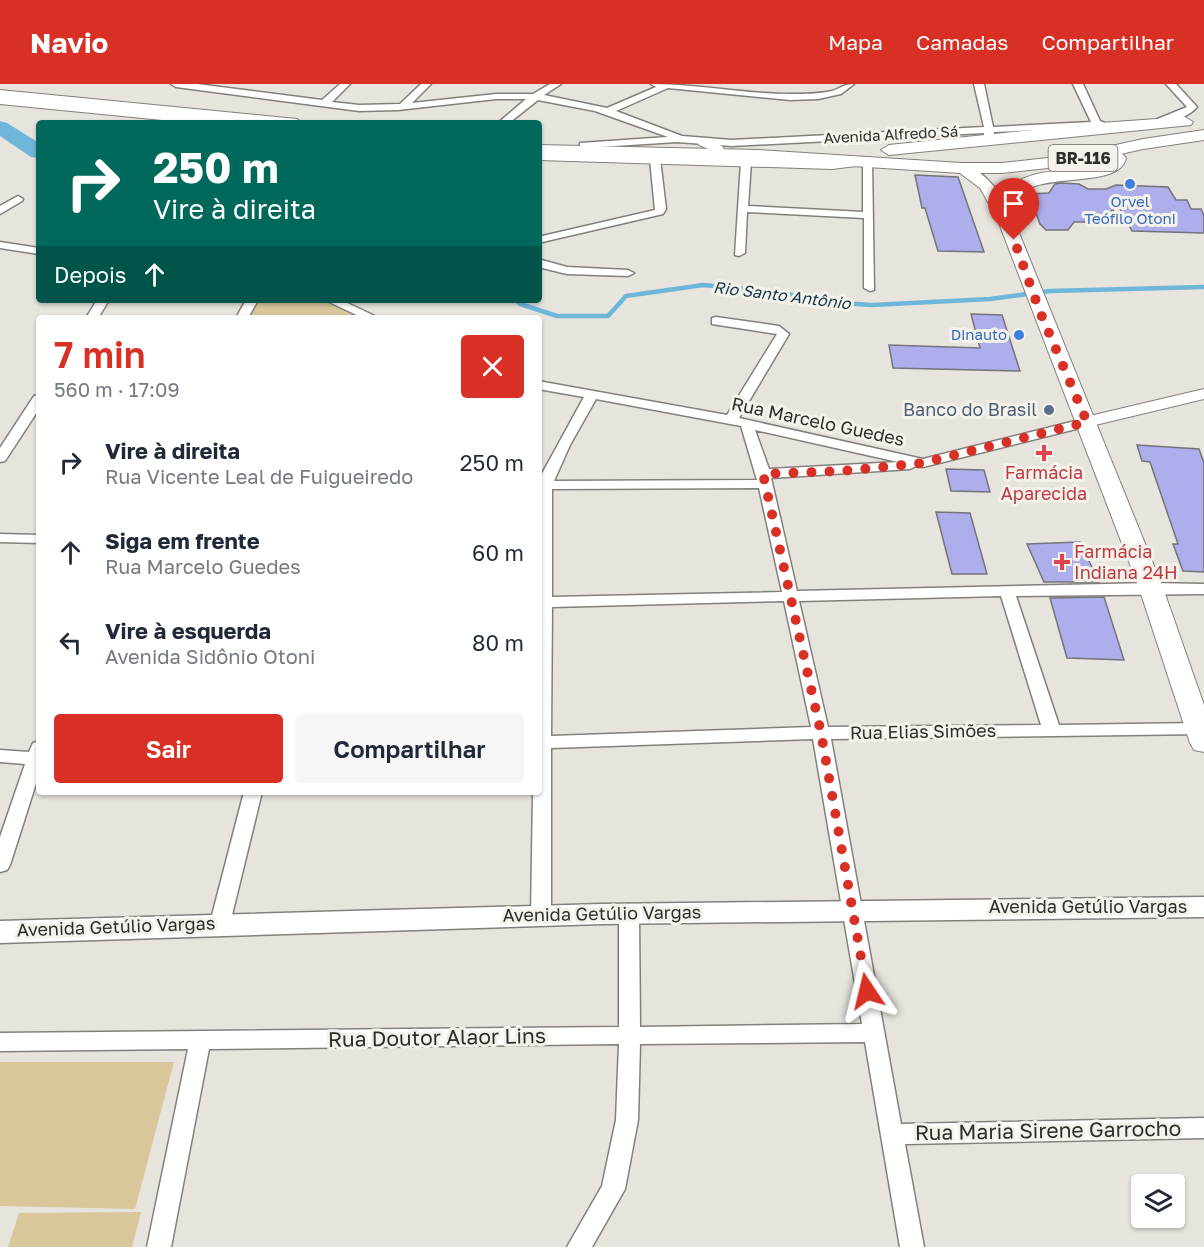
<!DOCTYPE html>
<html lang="pt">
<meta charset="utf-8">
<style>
body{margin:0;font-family:"Golos Text",sans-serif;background:#f6f6f7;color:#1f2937;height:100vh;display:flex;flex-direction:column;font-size:22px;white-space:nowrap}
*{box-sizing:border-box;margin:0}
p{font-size:20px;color:#747a83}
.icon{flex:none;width:33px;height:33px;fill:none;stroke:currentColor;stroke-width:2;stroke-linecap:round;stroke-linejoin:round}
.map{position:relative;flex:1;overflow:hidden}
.panel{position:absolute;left:36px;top:231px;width:506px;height:480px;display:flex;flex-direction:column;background:#fff;border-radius:6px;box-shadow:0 2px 4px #0004}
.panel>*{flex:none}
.guide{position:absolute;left:36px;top:36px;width:506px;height:183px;border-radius:6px;box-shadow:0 2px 4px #0004;background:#00695c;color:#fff;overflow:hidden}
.tools{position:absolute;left:1131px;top:1090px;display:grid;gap:12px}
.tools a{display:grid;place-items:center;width:54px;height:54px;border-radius:6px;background:#fff;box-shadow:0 2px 4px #0004;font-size:30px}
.pin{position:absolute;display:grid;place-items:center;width:51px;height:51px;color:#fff;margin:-62px -26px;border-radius:50% 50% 50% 0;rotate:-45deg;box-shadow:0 0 6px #0007}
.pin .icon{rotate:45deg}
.me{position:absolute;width:66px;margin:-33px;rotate:350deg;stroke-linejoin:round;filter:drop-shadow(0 0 4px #0008)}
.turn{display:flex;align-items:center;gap:21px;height:126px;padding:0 18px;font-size:27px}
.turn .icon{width:78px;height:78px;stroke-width:2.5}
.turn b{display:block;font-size:42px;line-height:51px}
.then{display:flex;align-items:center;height:57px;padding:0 18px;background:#0003;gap:12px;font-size:22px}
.round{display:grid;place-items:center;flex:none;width:63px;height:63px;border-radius:6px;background:#f6f6f7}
.summary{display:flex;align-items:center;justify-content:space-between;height:102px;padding:0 18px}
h1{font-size:36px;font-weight:600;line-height:45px;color:#d93025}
.action{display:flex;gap:12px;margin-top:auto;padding:12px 18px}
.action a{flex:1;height:69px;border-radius:6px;background:#d93025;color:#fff;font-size:24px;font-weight:600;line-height:69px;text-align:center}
.action a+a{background:#f6f6f7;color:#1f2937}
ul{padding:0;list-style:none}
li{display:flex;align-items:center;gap:18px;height:90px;padding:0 18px}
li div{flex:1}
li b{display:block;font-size:22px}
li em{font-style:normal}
header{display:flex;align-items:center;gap:36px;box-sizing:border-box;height:84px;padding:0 30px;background:#d93025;color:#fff}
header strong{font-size:28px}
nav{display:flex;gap:33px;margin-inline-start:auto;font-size:21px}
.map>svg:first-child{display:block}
.green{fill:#d9c69b}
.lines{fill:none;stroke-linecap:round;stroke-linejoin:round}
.stream{stroke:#6fb7da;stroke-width:4.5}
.river{fill:#6fb7da;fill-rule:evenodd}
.building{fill:#afaeec;stroke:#74747a;stroke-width:1.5}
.minor-casing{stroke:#83807b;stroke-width:3}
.tertiary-casing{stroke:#83807b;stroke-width:2}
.secondary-casing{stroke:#83807b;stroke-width:3}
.primary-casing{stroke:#83807b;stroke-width:2}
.trunk-casing{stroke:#83807b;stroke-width:2}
.minor{fill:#fff;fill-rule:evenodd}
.tertiary{fill:#fff;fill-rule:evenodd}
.secondary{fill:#fff;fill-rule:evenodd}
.primary{fill:#fff;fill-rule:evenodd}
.trunk{fill:#fff;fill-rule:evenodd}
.route{stroke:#d93025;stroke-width:10;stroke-dasharray:0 18}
.shop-dot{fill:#3f7fe0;stroke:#f4f2eb;stroke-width:2}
.service-dot{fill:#5c6f8a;stroke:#f4f2eb;stroke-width:2}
.health-dot{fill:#e0444e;stroke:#f4f2eb;stroke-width:2}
.labels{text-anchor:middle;stroke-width:6;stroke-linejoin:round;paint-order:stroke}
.far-street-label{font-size:15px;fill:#2f2e2b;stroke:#f4f2eb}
.far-shop-label{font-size:15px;fill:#366cbe;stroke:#f4f2eb}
.shield{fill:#f4f2eb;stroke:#6a6965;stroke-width:1.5}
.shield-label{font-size:16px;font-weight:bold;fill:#2f2e2b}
.far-water-label{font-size:16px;font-style:italic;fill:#153646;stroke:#f4f2eb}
.service-label{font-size:18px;fill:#4e5e75;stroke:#f4f2eb;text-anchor:end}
.street-label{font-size:18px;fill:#2f2e2b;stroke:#f4f2eb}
.health-label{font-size:18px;fill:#be3a42;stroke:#f4f2eb}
.near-street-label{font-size:21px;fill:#2f2e2b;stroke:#f4f2eb}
</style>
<header>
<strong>Navio</strong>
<nav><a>Mapa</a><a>Camadas</a><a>Compartilhar</a></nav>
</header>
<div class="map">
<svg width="1204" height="1163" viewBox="0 0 1204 1163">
<rect width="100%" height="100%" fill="#e7e4de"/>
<path class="green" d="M255,216H325L368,234H245Z
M0,978H174L135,1125L0,1122Z
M141,1128L132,1163H8L19,1129Z"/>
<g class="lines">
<path class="stream" d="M516,216L520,220L557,232H608L626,212L703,201L782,208L810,217L872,221L990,215L1050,207L1204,203"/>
<path class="river" d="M0,37L7,39L39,59V74L31,73L0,52Z"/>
</g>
<path class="building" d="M915,91L958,93L984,168L938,167L925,124H922Z
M1061,99L1079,100L1088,105H1106L1116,101L1168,103L1176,116H1187L1191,125H1201L1204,132V149L1132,147L1119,123L1091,138H1074L1068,146H1046L1040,140L1029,110L1049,109L1055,100Z
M971,230L1002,231L1020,287L893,284L889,261L980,264Z
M1137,361L1199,365L1204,379V488L1183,487L1173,460H1178L1150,378L1142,377Z
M946,385L984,386L990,408L951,407Z
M936,428L970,429L987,490H952Z
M1080,458L1099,498H1044L1027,460Z
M1104,513L1124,576L1067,574L1050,514Z"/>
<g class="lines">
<g class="minor-casing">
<path id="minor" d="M171,0H197L322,16L340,0H350L332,18L359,21L400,20L421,0H431L412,19L496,10H533L550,0H561L544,11L607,24L656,3L651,0C698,0 744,10 791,10C804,10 819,10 832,7C841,4 844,0 854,0L841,10L818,15L790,16L668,4L616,27L682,52L732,56L984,43L974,0H984L993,43L1091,38L1073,0H1083L1100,37L1107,40L1102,43L994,48V55L989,58L984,55V49L732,62L677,58L583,64L580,63V59L668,53L595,27L538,16L509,39H498L526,15H496L398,26L359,27L176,3Z
M1166,0H1176L1197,23C1189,33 1162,43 1150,42V38L1187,23Z
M655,72L660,75L666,125L663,130L538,159V153L655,126L650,75Z
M746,75L751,78L748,122L863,128V78L872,76L874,206L870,207L864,204V134L747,128L745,169L739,172L735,171L741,78Z
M18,112L23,115L22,117L0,130V122Z
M0,158L39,164V170L0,164Z
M538,175L567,183L628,186L634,189L628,192L567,190L538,183Z
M97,216H109L98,234H86Z
M246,216H258L248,234H236Z
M325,216H341L379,234H363Z
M716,233L779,242L789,250L739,334L923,375L1087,334L1094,338L1092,341L923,383L916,382L910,385L771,394L797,507L1151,499L1204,500V510L1016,512L1059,641L1200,639L1204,640V650L831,655L901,1040L1204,1034V1054L905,1060L924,1163H900L865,958L640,960L638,1036L625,1105L592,1163H567L602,1102L616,1036L619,960L209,965L171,1163H147L188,965L0,967V949L619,943V830L622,825L629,822L636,825L639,830L640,943L862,940L813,655L551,664V832L548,837L541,840L534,837L531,832L533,708H538V397L584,313L538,305V297L727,331L777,250L712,240V234ZM596,315L741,342L757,396L554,397L570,361ZM755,346L898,378L769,385ZM759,404L782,508L552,513V405ZM1001,512L1041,641L828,643L799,517ZM784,517L811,643L551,652L552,523Z
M39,311V325L5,377L0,378V364L34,312Z
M0,450L39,451V459L0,458Z
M39,657V690L10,781L7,786L0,788V753L25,680L0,678V666L29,668L33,659Z
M244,708H262L230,839L227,844L220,847L213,844L210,839Z"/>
</g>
<g class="tertiary-casing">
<path id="tertiary" d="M0,6L297,35L303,39H261L0,12Z
M703,54L722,62L724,65L718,69L699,61L697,58L699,55Z
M538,68L832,77L856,74L862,78L856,82L832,85L538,76Z
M1204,305V315L1087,343L1081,342L1078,338L1081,334Z"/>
</g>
<g class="secondary-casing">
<path id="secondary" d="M1204,813V833L602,840L0,859V837L602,820Z"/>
</g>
<g class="primary-casing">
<path id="primary" d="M1113,63L1118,65L1126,74C1119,107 1036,85 1015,115L1013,134L1163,504L1204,621V668L1194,666L1190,659L1139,504L997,134L980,104L953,84L961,79C978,84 992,98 1001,112C1022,82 1070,88 1103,82L1110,74L1105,68Z"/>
</g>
<g class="trunk-casing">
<path id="trunk" d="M0,10L239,34L247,39H193L0,20Z
M1185,33L1193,38L1191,41L889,71L881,66L889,61L1100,39Z
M1204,46V56L1143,65L1066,82L1002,89H961L759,76L538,71V61L759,66L961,79H1002L1066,72L1143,55Z"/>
</g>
<use href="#minor" class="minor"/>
<use href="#tertiary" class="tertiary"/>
<use href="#secondary" class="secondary"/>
<use href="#primary" class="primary"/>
<use href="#trunk" class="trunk"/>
</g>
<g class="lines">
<path class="route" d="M867,907L821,649L763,390L842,387L923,379L1087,338L1040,228L1014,156"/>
</g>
<g class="shop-dot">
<circle cx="1130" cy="100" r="6"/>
<circle cx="1019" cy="251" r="6"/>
</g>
<circle class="service-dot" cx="1049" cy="326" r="6"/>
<g class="health-dot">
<path d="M1041 360h6v6h6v6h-6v6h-6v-6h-6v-6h6z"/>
<path d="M1059 469h6v6h6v6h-6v6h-6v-6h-6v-6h6z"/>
</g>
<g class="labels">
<g class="far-street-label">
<text transform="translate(891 51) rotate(-3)" y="5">Avenida Alfredo Sá</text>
</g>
<g class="far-shop-label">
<text x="1130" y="123">Orvel<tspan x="1130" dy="17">Teófilo Otoni</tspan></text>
<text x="1007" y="256" text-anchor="end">Dinauto</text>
</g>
<rect class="shield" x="1048.5" y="61" width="69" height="26" rx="4.5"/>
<g class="shield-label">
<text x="1083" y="80">BR-116</text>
</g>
<g class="far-water-label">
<text transform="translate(782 211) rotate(7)" y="6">Rio Santo Antônio</text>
</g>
<g class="service-label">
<text x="1037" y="332">Banco do Brasil</text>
</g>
<g class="street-label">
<text transform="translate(818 338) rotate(12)" y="6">Rua Marcelo Guedes</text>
<text transform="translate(923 648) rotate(-1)" y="6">Rua Elias Simões</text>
<text x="1088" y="829">Avenida Getúlio Vargas</text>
<text transform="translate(602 830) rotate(-1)" y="6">Avenida Getúlio Vargas</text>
<text transform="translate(116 843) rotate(-2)" y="6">Avenida Getúlio Vargas</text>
</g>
<g class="health-label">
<text x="1044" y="395">Farmácia<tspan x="1044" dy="21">Aparecida</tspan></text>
<text x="1074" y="474" text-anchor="start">Farmácia<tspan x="1074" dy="21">Indiana 24H</tspan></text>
</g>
<g class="near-street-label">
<text transform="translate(437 954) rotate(-1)" y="7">Rua Doutor Alaor Lins</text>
<text transform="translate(1048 1047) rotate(-1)" y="7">Rua Maria Sirene Garrocho</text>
</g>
</g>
</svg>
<div class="tools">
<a><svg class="icon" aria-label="layers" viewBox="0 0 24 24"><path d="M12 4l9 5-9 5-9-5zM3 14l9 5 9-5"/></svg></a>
</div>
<div class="pin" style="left:1014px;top:156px;background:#d93025"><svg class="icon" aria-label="arrive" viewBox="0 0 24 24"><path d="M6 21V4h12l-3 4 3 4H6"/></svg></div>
<svg class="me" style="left:867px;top:907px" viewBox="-20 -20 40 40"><path d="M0-17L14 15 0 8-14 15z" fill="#d93025" stroke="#fff" stroke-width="4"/></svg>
<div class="guide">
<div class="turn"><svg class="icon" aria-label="right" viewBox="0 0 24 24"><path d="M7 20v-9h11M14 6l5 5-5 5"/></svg><div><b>250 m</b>Vire à direita</div></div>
<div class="then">Depois<svg class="icon" aria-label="ahead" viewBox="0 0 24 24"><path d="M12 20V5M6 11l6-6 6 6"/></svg></div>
</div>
<section class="panel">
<div class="summary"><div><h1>7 min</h1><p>560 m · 17:09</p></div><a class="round" style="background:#d93025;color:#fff"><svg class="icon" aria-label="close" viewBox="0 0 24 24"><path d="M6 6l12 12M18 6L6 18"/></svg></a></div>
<ul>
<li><svg class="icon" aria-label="right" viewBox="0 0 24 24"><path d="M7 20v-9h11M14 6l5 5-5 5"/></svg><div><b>Vire à direita</b><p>Rua Vicente Leal de Fuigueiredo</p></div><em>250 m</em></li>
<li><svg class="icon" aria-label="ahead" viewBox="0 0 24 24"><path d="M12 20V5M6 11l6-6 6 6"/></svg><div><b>Siga em frente</b><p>Rua Marcelo Guedes</p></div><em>60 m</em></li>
<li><svg class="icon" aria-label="left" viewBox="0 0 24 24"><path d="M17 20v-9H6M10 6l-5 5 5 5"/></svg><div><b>Vire à esquerda</b><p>Avenida Sidônio Otoni</p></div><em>80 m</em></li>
</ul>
<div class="action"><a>Sair</a><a>Compartilhar</a></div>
</section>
</div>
